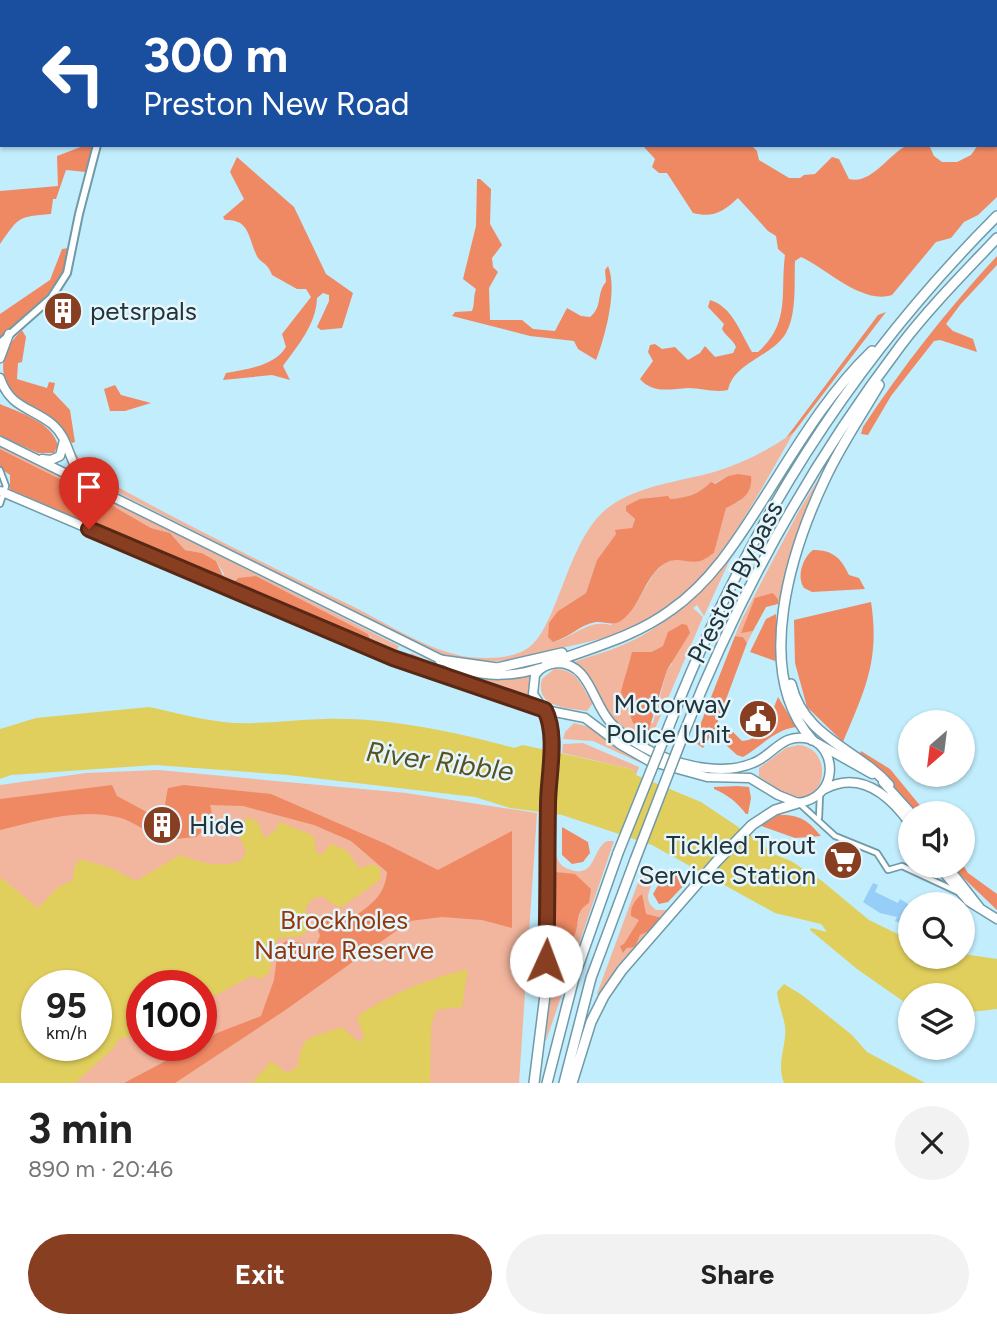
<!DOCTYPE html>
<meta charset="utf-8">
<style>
body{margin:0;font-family:Figtree,sans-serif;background:#f2f2f2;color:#222;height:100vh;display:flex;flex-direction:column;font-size:26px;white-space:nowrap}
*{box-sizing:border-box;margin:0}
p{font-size:23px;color:#767676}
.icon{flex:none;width:38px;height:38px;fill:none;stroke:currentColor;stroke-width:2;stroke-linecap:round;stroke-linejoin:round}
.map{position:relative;height:1083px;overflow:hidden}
.details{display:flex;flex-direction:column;background:#fff;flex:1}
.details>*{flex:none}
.guide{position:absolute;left:0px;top:0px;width:998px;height:147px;box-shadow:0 2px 5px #0004;background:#1a4fa0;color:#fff;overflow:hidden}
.needle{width:46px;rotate:208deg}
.fabs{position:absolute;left:898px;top:710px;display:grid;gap:14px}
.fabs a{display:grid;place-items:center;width:77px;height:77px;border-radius:50%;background:#fff;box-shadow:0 2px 5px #0004;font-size:35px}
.speed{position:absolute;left:21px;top:970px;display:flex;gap:14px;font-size:35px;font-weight:700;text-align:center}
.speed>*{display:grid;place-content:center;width:91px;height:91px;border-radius:50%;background:#fff;box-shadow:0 2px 5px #0004;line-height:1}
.speed small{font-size:18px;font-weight:400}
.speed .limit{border:10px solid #d22;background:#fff;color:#111}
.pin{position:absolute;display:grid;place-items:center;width:60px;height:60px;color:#fff;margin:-72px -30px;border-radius:50% 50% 50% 0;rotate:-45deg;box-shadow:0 0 7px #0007}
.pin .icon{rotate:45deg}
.me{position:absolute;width:77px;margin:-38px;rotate:2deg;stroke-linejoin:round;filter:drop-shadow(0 0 5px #0008)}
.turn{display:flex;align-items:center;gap:24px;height:147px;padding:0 28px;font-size:32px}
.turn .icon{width:91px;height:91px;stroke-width:2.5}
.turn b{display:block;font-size:49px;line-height:60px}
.round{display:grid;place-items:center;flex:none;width:74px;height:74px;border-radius:37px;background:#f2f2f2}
.summary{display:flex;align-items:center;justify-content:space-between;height:119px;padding:0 28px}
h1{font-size:42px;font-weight:700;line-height:52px}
.primary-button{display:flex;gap:14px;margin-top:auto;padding:14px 28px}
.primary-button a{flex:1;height:80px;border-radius:42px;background:#873e21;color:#fff;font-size:28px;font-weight:700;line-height:80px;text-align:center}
.primary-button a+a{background:#f2f2f2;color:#222}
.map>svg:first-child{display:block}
.green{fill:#f2b59e;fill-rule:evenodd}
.forest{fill:#ef8963}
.water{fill:#e0cf5d;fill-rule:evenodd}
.building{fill:#96cef7}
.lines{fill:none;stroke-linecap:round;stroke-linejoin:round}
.minor-casing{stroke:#709aa8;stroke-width:8}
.tertiary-casing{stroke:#709aa8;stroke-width:10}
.trunk-casing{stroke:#709aa8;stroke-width:11}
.motorway-casing{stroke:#709aa8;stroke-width:12}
.minor{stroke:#fff;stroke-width:4.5}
.tertiary{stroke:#fff;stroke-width:6}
.trunk{stroke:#fff;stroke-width:8}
.motorway{stroke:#fff;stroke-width:9}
.motorway-bridge-casing{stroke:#709aa8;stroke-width:12;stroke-linecap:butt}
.motorway-bridge{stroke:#fff;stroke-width:9}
.route-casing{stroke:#582815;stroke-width:18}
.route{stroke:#873e21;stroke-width:12}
.labels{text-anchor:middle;stroke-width:5;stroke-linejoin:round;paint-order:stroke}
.poi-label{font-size:26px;fill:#22343a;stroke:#e4f6fc;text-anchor:start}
.street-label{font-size:26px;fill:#22343a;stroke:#e4f6fc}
.park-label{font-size:26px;fill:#92370c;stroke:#e4f6fc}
.water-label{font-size:28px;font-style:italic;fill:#585122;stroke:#e4f6fc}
</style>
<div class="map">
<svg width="997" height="1083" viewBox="0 0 997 1083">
<rect width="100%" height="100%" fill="#c1edfd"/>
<path class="green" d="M794,432C758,493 716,581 653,618C624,635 589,642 557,649C509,660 486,668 437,654L113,490C91,478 79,475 72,448L89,471C175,520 264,563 352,606C388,624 428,651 468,657C487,659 508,659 525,650C558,633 566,538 609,507C639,485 679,482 714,472C743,463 769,450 794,432ZM728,476L740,501L726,507L714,553L700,561L676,558L664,564L654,573L635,605L611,625C587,619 575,637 553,642L558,611L586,593L597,560L616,534L632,528L635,519L626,511L670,499L688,498Z
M0,445L399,646L395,654L367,642L371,638L368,634L256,576L236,579V587L220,580L224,574L216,561L202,553L185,550L170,533L151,528L108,503L0,449Z
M829,462L782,605L778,604V599L773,593L741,632L753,631L747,643L743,637L735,636L742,619L800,509Z
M731,557L704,616L697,605L693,608L703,617L648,745C630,735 612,722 602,703C592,686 589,673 572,663C586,657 600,654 613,649C663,630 698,597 731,557ZM663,646L672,664L667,670L653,723H633C627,705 623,694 626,674C628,666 632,661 632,653L651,652Z
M411,653C453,672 483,684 530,675L528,694L531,701L483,685L484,682L410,655Z
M554,669C579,669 580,686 593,703L587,711C568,708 534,708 542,679Z
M574,723L589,727L641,763L593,741L563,739L565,732Z
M583,743L639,767L636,775L632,769L562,753L563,744Z
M798,745C833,747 829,805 792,796C779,793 771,782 759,777V768L786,748Z
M158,770L406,793L537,813L519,1083H0V785L86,773ZM37,985H96V1045H37ZM142,985H201V1045H142Z
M607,841H614L546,1041L553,929L558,943L575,934L581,908L575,875L556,872V855C558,863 563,868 571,870C596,878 592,849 607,841Z
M643,869L654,874C653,889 640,898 656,910H669L663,918L645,914L641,895C636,900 630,909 631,916L638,917L639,920L623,953L640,935L652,930L600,996L597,994Z"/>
<path class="forest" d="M997,118V197L978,215L964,222L951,238L936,242L892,295C862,305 826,268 801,257L795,261C794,283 797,314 786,333C772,357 734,362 728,390C714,393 702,388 688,388C670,389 653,394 640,379L653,361L648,352L650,345L655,344L662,349L675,347L688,360L700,353L705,346L715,357L733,353L736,347C733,339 726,337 722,329L724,324L708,307L710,300C732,306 741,334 752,352H758C791,323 780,293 785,255L778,249L776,236L768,231L738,198C723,212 713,218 693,213L667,173H659L652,167L655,159L644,147L634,145H751L757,151L759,160L789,178H800L804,175L815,174L832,157L839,159L849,179C871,185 888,155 906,146C912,144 922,145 929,145L934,156L942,162H957L971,155L978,145H996Z
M86,145H94L86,172L66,170L56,199H53L51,214C17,217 20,216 0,244V191L58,186L57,156Z
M237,157L294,207L326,274L353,293L342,328L321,330L317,327L329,301V295L323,293L317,298C316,325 298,345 283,366L290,380L272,375L223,380L226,373C248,369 274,366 286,347L282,334L311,297L306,289H297L272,275C267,261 260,264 256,254C248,236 249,219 225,220L223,217L244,199L230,172Z
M477,179H480L491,189L490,224L502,245L492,258L493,267L498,272L489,288L490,320H522L533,329L555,331L567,308L581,316L590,317C603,307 596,293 606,282L605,270L608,266C618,289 605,337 596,360L578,349L574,341L530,336L452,316L455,312L472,311C475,304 473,297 476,289L463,279L476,226Z
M69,248C65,288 28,314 0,339V314L50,280L62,249Z
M997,256V265L960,305L946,324L953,331L973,339L977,352L940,340L934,341L891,396L868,435L861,434L863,427C903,366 947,310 997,256Z
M886,312L794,432L786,438L878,315Z
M22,330L26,337L22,362L18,363L17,379L47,388L49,382L55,383L53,392L70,410L75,442L72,443C55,419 33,407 8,394C0,364 0,352 22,330Z
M115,385L121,395L151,403L125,411H110L104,389Z
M0,404C20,413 51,421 58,445L54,453H38L0,436Z
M0,449L108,503L151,528L170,533L185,550L202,553L216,561L224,578L220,580L10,492V475L0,468Z
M738,474L751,476C753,494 741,501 726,508L714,553C710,555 705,560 700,561C687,564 677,555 664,564C644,577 641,606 622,620C613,627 606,621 596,622C579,625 569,638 553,642L548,637L549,623L558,611L586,593L597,560L616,534L615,530L632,528L635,519L626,511V506L640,499L668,496L670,499C688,498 699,494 711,482L715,484L728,476Z
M813,550C833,550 841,558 849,575L859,578L865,589L812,592L804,588C796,577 803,557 813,550Z
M256,576L368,634L371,640L367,642L236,587L234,582L238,578Z
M773,593L778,599V604L766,607L753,631L741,633L755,598Z
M871,602C880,660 865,690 843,742L807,707L795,663L794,620Z
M776,614L779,650L775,661L750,652L766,619Z
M682,624L687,625L690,633L667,670L647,736L643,737L639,734L641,726L633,723L621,692C624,678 629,665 632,652H651L663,646L668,632Z
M735,636L743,637L747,643L715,729L703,748L696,743L697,733Z
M778,697L796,727C774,730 762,746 743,757L737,755L726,745L729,743L724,736L733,732L742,741C766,739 770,716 778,697Z
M861,751L890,769L927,814H915L888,780L859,756Z
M112,785L117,796L156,817L154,826L147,831C138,826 127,819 117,817C80,808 36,821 0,830V799Z
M184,785L271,794L386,844L438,870L512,831V928L482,920L442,917L410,921L284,1011L175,1083H124L196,1045H201V1042L217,1033L261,1016L274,980L278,948L286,941L302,943L313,952L320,936L317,926L334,915L354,917C372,904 385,895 387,872L351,841L314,825L243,806L210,805L214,821L196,837L176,839C160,823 164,809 168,788Z
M738,786L749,787L751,798L748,814H746C737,802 728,795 714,789V787Z
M778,815C799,814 808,820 821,836L795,838L761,826Z
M562,827L588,842L590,853L583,862L572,864L562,855Z
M963,865L968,873L997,894V910L951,866Z
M556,872L575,874L591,889L589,903C575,911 580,922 575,934C573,939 567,945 564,949C546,932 555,895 556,872Z
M668,873H674L688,881L668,902L659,904L653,894L663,877Z
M642,894L646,914L663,918L652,930L640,935L635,947L627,948L623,953L620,946L624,944L639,920L631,916C630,907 635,900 642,894Z"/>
<path class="water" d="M149,707C177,713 206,721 234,723C264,724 294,720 324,719C385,717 456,732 514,748L523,745L632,769L636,775L701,802L765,845L768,852L791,861L822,881L869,920L910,940V957H962L963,954L997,959V1009L963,1013L962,996H910V1006L857,969L810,930L811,928L827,932L821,924L775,913L652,845L562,815L510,808L475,797L288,775L155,765L11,775L0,779V729L36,718Z
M247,817L258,822L264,838L274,832L280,822L314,836L316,852L321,855L331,844L347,851L359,868L374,864L380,869V880L340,908L321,896L311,900L305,909L312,927L301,936L278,938L272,949L270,972L261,979L252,976L218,994L201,999V985H142V1028L130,1036L119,1039L114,1048L75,1083H0V877L38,908L57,888L73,880L74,868L80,859L111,868L136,881L180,855C201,863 219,868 241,861L246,852L241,839L230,830L240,828ZM96,985V1045H37V985Z
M468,969L462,1007L436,1010L431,1027L430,1083H252L271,1061L287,1073L298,1066C302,1032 311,1039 341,1027L359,1042L364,1037L357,1017C390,993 429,979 468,969Z
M784,984L802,995L852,1035L867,1052L925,1083H784C776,1063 787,1046 785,1026C783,1014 778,1004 777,992Z"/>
<path class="building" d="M840,847L855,854L847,873L831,867Z
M873,883L878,885L875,892L898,903L900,899L910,905V928L895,921L897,917L880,913L863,902Z"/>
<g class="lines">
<g class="minor-casing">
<path id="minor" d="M0,470L6,486L0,504
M800,804L835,836L877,853L888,870L902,866L958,892
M819,818L820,795"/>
</g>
<g class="tertiary-casing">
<path id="tertiary" d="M139,2V0
M0,343L51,298L67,273L79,214L97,145"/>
</g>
<g class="trunk-casing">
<path id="trunk" d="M0,358L9,334
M0,378C10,408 31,407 52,424C71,440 68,465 86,481
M0,441L460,669C488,677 512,677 540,668
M42,459L51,460L60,456L64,440
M0,491L393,658L545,710L585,718L621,745L649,761L707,777L750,778L778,795L798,803C840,797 837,747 809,739C782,732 774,755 753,763C725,775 686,767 659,755C641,747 624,737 611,723C592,703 590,663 557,663C547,664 540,667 535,675L533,694L544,710
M817,743L872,774
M883,782L912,814
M825,789C861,770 890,796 910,824
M938,866L968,901L997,919
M947,866L980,908"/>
</g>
<g class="motorway-casing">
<path id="motorway" d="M440,660L497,668L562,653
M546,665C589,648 633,638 671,610C714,580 741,534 768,492C799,443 830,391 872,351
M791,684C804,738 856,748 889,785
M669,726C745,531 849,364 997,216
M684,733C739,593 810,465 901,345C930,307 964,273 997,238
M812,740C752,672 791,550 826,477C841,445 861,416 879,385
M534,1083L545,995L549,877L548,807L552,730L545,710
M547,1083L574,978L618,853
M564,1083L591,978L635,860
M572,1083L591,1022L604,996L622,970L717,861L752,825L775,810L798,803"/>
</g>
<use href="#minor" class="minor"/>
<use href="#tertiary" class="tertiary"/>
<use href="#trunk" class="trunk"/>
<use href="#motorway" class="motorway"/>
<g class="motorway-bridge-casing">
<path id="motorway-bridge" d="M618,853L669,726
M635,860L684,733"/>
</g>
<use href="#motorway-bridge" class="motorway-bridge"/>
</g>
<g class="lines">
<g class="route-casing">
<path id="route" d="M89,529L393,658L545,710C558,736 548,776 548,805C547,857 548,909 546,961"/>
</g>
<use href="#route" class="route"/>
</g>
<defs>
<g id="building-disc" transform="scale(2.0125)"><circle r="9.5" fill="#873e21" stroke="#e4f6fc"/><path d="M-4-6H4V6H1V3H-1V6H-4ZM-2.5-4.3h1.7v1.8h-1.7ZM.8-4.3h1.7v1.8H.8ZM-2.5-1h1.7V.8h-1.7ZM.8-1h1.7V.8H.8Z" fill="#fff"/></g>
<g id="civic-disc" transform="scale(2.0125)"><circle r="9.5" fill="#873e21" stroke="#e4f6fc"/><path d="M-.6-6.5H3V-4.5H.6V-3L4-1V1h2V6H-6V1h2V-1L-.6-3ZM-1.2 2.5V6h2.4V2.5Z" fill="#fff"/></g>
<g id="supermarket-disc" transform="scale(2.0125)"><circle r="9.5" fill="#873e21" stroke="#e4f6fc"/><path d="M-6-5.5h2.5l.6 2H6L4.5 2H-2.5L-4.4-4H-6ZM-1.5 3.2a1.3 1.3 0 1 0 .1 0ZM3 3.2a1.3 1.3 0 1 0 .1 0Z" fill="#fff"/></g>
</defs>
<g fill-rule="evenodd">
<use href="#building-disc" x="63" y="311"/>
<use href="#civic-disc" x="758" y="719"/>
<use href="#building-disc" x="162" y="825"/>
<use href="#supermarket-disc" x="843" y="860"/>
</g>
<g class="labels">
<g class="poi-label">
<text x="90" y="320">petsrpals</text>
<text x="731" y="713" text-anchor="end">Motorway<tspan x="731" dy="30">Police Unit</tspan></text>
<text x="189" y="834">Hide</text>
<text x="816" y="854" text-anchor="end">Tickled Trout<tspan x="816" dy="30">Service Station</tspan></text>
</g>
<g class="street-label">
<text transform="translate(735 582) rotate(-63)" y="9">Preston Bypass</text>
</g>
<g class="park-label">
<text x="344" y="929">Brockholes<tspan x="344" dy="30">Nature Reserve</tspan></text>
</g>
<g class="water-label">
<text transform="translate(440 761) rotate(8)" y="10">River Ribble</text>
</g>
</g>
</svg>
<div class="fabs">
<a><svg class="needle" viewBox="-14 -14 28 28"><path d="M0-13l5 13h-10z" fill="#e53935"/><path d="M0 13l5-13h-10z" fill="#767676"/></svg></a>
<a><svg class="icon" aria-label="sound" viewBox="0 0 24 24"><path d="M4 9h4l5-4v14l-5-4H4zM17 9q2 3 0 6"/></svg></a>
<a><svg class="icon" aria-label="search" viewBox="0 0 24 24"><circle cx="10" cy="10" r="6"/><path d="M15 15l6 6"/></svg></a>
<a><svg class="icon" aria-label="layers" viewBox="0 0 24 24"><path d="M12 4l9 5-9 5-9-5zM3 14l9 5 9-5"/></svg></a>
</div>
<div class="speed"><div>95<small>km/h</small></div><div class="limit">100</div></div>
<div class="pin" style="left:89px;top:529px;background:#d93025"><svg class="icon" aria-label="arrive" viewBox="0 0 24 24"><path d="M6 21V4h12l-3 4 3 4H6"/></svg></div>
<svg class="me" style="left:546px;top:961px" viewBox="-20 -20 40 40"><circle r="19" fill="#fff"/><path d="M0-13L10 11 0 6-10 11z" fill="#873e21"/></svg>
<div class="guide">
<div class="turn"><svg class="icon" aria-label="left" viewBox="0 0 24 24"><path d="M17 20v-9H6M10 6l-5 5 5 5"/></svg><div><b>300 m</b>Preston New Road</div></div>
</div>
</div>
<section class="details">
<div class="summary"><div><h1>3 min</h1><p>890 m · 20:46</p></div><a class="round"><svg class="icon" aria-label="close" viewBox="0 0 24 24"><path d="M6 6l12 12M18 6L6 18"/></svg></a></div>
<div class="primary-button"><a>Exit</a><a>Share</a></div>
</section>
